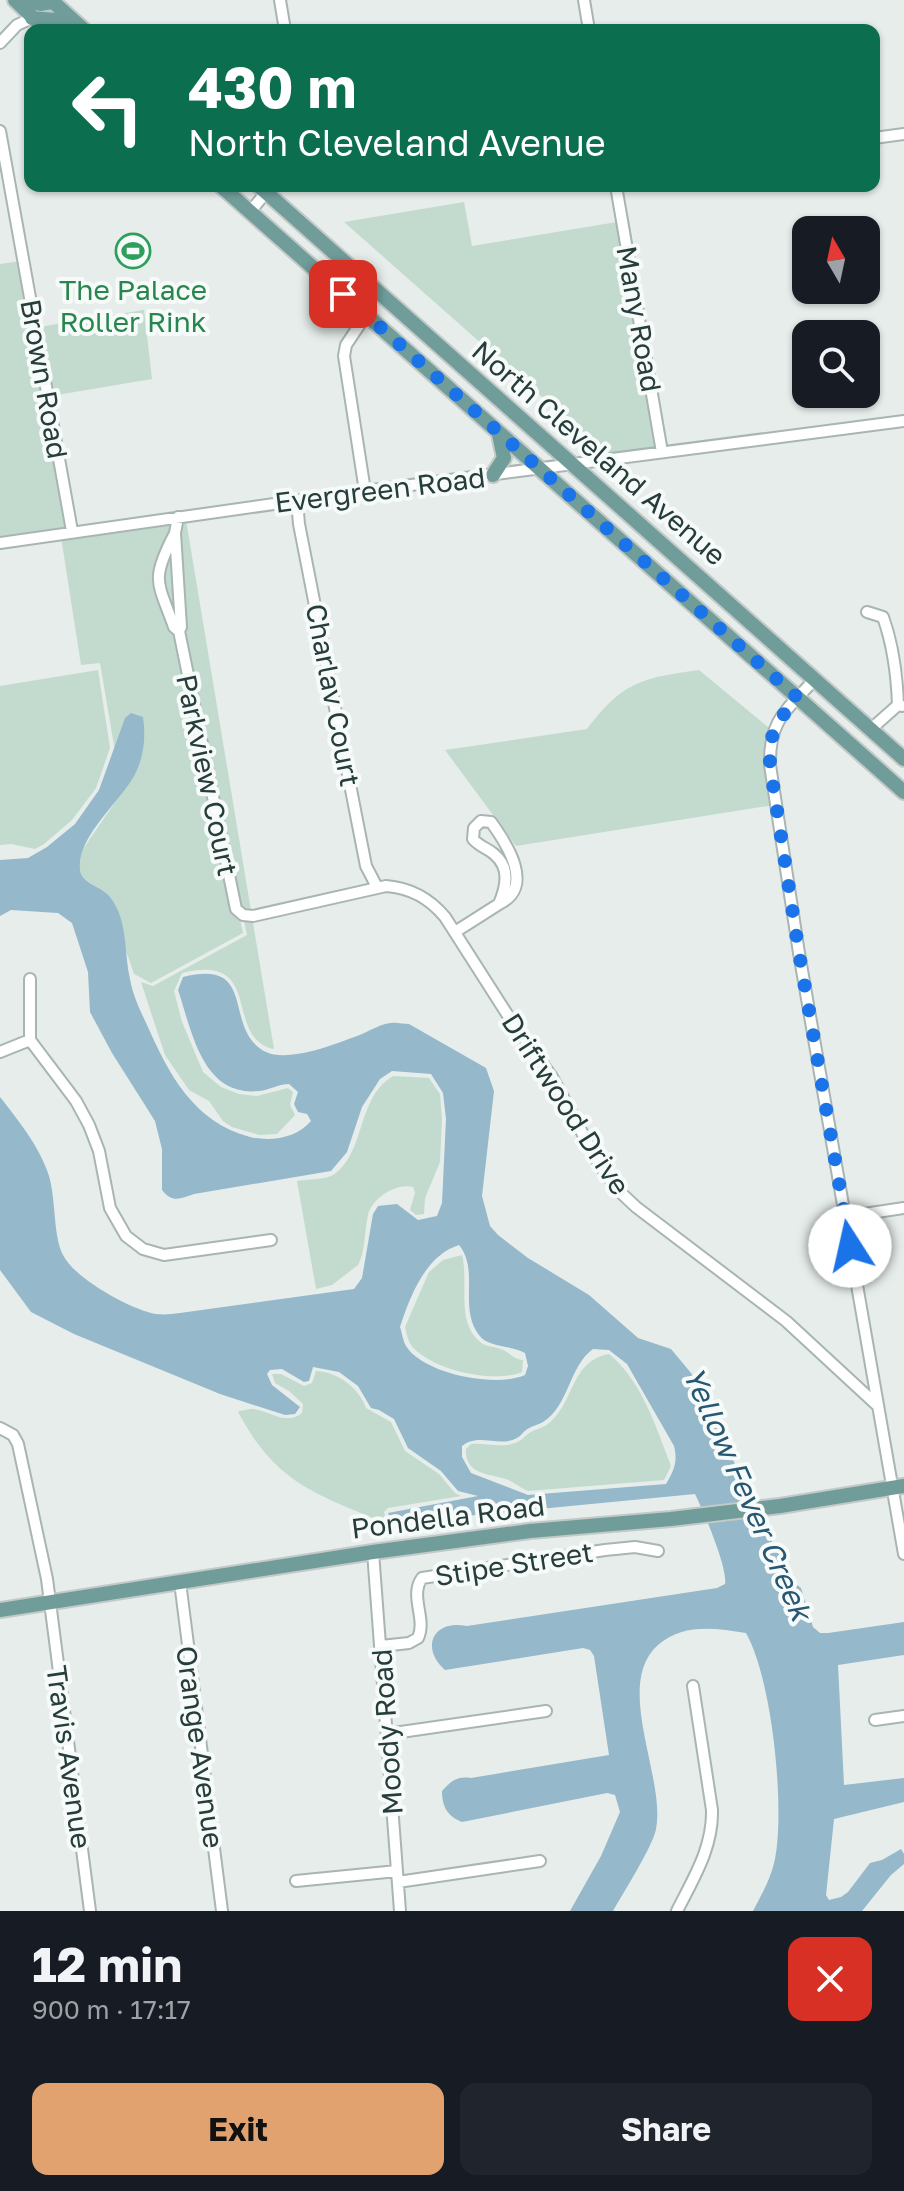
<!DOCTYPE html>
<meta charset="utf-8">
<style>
body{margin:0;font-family:"Golos Text",sans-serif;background:#20242c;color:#f1f3f6;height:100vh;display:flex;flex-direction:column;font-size:30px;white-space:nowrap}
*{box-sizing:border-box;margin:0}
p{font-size:26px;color:#9ea1a6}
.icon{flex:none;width:44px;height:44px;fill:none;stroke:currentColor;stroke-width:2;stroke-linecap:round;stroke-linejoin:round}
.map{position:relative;height:1911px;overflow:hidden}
.drawer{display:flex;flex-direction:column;background:#171b24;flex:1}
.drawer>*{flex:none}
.top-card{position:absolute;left:24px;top:24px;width:856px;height:168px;border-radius:16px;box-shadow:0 2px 6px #0004;background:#0b6e4f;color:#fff;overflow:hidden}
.needle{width:52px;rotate:351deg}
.fabs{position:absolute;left:792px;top:216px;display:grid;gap:16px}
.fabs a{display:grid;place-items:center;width:88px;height:88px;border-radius:16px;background:#171b24;box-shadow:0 2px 6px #0004;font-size:40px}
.pin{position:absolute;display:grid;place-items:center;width:68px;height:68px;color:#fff;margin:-34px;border-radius:16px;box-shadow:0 4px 12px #0006}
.me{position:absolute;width:88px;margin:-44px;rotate:350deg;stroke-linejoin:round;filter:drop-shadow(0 0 6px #0008)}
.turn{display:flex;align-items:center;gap:28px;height:168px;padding:0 32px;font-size:36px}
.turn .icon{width:104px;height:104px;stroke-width:2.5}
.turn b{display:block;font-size:56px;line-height:68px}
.round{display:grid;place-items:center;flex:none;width:84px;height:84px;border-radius:16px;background:#20242c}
.summary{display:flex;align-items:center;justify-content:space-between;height:136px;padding:0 32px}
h1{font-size:48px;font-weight:700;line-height:60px}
.button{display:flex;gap:16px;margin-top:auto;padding:16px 32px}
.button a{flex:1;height:92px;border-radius:16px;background:#e2a26f;color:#111;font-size:32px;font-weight:700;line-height:92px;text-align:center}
.button a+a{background:#20242c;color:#f1f3f6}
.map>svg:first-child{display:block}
.green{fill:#c2dbce}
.water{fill:#95b8cb;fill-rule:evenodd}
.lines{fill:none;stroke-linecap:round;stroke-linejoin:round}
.minor-casing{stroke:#a9b5b3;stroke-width:14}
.major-casing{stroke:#c3c9c8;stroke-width:18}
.minor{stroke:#fff;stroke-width:10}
.major{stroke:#709d9a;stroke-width:14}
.route{stroke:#1a73e8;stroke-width:14;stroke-dasharray:0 25.2}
.labels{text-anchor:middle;stroke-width:8;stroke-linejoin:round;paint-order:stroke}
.leisure-label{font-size:28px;fill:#27864d;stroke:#f6faf9}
.street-label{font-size:28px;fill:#273d3b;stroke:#f6faf9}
.water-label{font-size:30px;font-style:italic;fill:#275773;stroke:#f6faf9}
</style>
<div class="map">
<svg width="904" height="1911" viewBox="0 0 904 1911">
<rect width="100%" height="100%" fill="#e6edeb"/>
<path class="green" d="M464,202L472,246L629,220L668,449L611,458L344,222Z
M27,260L39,327L144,310L152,379L51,396L76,528L185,514L274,1049C222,1038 266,952 182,973L174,991L182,1022L203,1072L221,1087L239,1094L257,1096L288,1088L293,1092L290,1105L295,1115L277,1134L259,1135L232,1127L223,1121L209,1101L189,1090L165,1055L141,982L153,986L247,935L243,916L232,893L180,645L173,522L0,540V264Z
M164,522L170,524L175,549L179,631L175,645L189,696L192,727L201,748L243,933L151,983L134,974L106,893L84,879L72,865L122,792L100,663L81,665L61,537Z
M98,670L110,748L96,788L72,820L44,844L35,849L11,844L0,845V686Z
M699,670L774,732V805L516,846L445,750L587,729C623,682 641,678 699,670Z
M393,1076L429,1078L440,1094L442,1119L440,1162L425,1198L424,1214L416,1215L410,1210L415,1193L413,1187C396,1183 372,1198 368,1215C364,1231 366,1250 358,1265L332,1285L316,1289L297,1181C307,1179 325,1180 333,1175C366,1154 356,1098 393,1076Z
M462,1255C469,1281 456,1319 478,1340C484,1347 493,1346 501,1349C509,1352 513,1359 523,1360L522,1372C494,1384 430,1370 411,1345C408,1341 406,1332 405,1327L429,1272L443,1260Z
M609,1354C642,1381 656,1427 671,1466L664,1480L528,1491C520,1488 514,1482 506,1479C489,1474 464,1474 466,1449L471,1444C485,1443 502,1448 515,1443C522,1441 525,1435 531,1432C536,1429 543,1428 548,1424C575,1403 570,1361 609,1354Z
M316,1371C338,1372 359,1388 366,1408L391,1422L405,1451L439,1474L455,1493L461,1496L388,1508L384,1512L387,1523H385C314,1493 276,1483 238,1412C239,1411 250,1409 251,1409C269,1409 285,1427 302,1413L303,1404L289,1391L275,1383L272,1374H281L304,1386L312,1383Z"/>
<path class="water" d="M131,713L143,717C146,737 144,758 134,776C119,803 76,838 80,870C81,882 98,886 106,893C112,898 116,906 119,913C127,935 125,957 130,979C133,996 140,1010 147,1025C169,1075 194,1122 250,1137C271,1142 297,1138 311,1121L307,1114L298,1112L294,1104L298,1092L289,1084C278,1084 270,1090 259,1091C202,1097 192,1031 178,990L183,977C260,958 221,1030 266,1052C289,1063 339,1043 362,1034C371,1030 381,1024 391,1023C397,1022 403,1024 409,1024L486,1068L494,1091L482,1196L490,1226L498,1235L528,1258L589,1295L638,1338L671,1349L691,1373L732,1455L746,1503L785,1561L792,1581L801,1588L813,1627L820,1633H828L904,1622V1655L838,1665L844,1785L904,1778V1802L834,1819L826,1895L829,1900L841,1897L848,1892L870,1863L882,1860L901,1849L904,1854V1864L891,1875L862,1911H753C763,1892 773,1875 776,1853C784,1801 772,1679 746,1633C715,1628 683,1623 658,1645C613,1685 666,1777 656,1829C653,1846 623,1893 613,1911H570L601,1856L620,1812L615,1795L607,1793L462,1822C447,1816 442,1806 442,1791C451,1781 457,1776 471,1778L609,1755L594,1656L590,1650L583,1648L445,1670C420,1648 433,1619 467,1626L717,1588L725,1584C728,1568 703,1510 695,1494L392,1523L388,1513L478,1496L458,1491L441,1471L408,1448L394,1419L379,1410L371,1408L358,1386L339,1372L313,1367L309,1381L304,1382L282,1369L270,1370L267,1374L272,1385L300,1407L295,1414L285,1415L220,1394L74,1334L31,1312L0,1270V1097C18,1120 40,1147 49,1176C56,1199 53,1236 63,1255C74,1278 131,1310 156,1314C164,1315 172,1314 180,1313L354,1289L362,1278L373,1214L378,1206L397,1204L418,1220L437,1216L442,1203L446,1119L443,1093L431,1074L392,1071L380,1079L362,1107L347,1152L331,1171L194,1194C180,1199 172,1203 162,1190V1149L155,1121L112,1053L90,1012L88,972L72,923L58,913L11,910L0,916V860L28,858L47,847L75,824L99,790L125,718ZM459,1245C480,1271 458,1307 479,1335C488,1348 512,1345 525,1353L528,1366L525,1375C496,1388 423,1374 406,1346C403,1341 402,1333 400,1327C410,1296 426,1255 459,1245ZM593,1349L609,1350L627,1364L674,1446C678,1462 674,1470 666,1484L528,1495L471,1473L462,1457V1446C479,1432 499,1448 517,1438C521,1436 523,1432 526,1430C531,1426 538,1425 543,1422C569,1406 569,1366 593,1349Z"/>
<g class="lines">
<g class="minor-casing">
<path id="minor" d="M280,0L285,30
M584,0L589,30
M0,43L17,25L32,18
M0,131L72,531
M874,138L904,134
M616,186L662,452
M250,212L271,186
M365,491L344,356L346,345L366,315
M297,501L299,524L366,866L377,887
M178,517L175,533L181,627L179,631L236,909L243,915L253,916L386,886C411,888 429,898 445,917L507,1014L552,1077L599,1164L619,1191L636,1207L786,1321L878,1406
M174,535C150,581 158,582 174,627L179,631
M0,543L365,491L904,421
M867,612L883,617C893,645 897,676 898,705
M815,679C787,710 769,719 770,765L799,953L904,1554
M871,729L898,705L902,706
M481,821L491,822C507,844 535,887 499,904C506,887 511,868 494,854C487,848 480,847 473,839L474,828Z
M455,932L499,904
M30,979V1040L76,1101L89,1125L99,1151L110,1208L126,1236L143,1249L164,1255L271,1240
M0,1052L30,1040
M844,1217L904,1208
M0,1428L13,1435L18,1444L47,1579L90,1911
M373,1552L400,1911
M180,1582L222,1911
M381,1646L409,1643L418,1638C427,1619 409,1596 422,1578L605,1550L635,1547L658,1551
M875,1720L904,1716
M387,1734L546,1711
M296,1881L397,1871
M398,1882L540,1861
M677,1911C693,1879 713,1848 712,1810L693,1686"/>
</g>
<g class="major-casing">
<path id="major" d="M15,0L46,30
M29,0L40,4L52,2
M51,0L84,30
M32,18L55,20L72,30
M221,186L904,792
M259,186L904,759
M493,475L504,458L499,434
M0,1610L373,1552L530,1531L671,1519L780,1506L904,1486"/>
</g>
<use href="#minor" class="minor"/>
<use href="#major" class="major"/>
</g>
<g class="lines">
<path class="route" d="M343,294L798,698C776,722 769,731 770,765L799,953L850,1246"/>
</g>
<defs>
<g id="stadium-ring" transform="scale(1.8)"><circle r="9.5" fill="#f6faf9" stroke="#2e9e5b" stroke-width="1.5"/><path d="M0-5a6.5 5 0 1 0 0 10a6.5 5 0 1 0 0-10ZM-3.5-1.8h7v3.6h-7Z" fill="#2e9e5b"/></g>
</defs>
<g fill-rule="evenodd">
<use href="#stadium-ring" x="133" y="251"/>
</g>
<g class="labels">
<g class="leisure-label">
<text x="133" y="300">The Palace<tspan x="133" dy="32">Roller Rink</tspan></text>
</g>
<g class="street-label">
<text transform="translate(639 319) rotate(80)" y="10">Many Road</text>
<text transform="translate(44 379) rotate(80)" y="10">Brown Road</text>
<text transform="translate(599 453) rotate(41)" y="10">North Cleveland Avenue</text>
<text transform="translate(380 490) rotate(-7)" y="10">Evergreen Road</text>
<text transform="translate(333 695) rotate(79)" y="10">Charlav Court</text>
<text transform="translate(207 775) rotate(78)" y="10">Parkview Court</text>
<text transform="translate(566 1104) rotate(57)" y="10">Driftwood Drive</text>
<text transform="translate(448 1517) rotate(-7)" y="10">Pondella Road</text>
<text transform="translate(514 1564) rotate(-9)" y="10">Stipe Street</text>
<text transform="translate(387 1732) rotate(-94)" y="10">Moody Road</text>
<text transform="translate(200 1747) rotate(82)" y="10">Orange Avenue</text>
<text transform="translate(69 1757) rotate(82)" y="10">Travis Avenue</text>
</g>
<g class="water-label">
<text transform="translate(747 1494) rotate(66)" y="10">Yellow Fever Creek</text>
</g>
</g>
</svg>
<div class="fabs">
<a><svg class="needle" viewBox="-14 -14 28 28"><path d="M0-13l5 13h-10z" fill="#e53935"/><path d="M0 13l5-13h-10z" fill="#9ea1a6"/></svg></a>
<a><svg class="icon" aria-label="search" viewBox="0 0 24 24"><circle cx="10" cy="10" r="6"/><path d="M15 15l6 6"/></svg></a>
</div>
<div class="pin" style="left:343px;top:294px;background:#d93025"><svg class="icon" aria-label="arrive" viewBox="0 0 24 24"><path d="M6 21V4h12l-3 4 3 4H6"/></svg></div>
<svg class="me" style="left:850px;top:1246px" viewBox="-20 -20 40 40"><circle r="19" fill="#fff"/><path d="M0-13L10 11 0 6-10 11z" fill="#1a73e8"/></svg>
<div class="top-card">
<div class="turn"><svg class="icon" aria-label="left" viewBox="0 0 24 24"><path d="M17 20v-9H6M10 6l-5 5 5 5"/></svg><div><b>430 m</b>North Cleveland Avenue</div></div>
</div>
</div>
<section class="drawer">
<div class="summary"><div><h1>12 min</h1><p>900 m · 17:17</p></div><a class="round" style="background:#d93025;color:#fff"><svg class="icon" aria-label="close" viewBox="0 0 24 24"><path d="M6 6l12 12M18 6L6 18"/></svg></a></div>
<div class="button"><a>Exit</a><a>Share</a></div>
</section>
